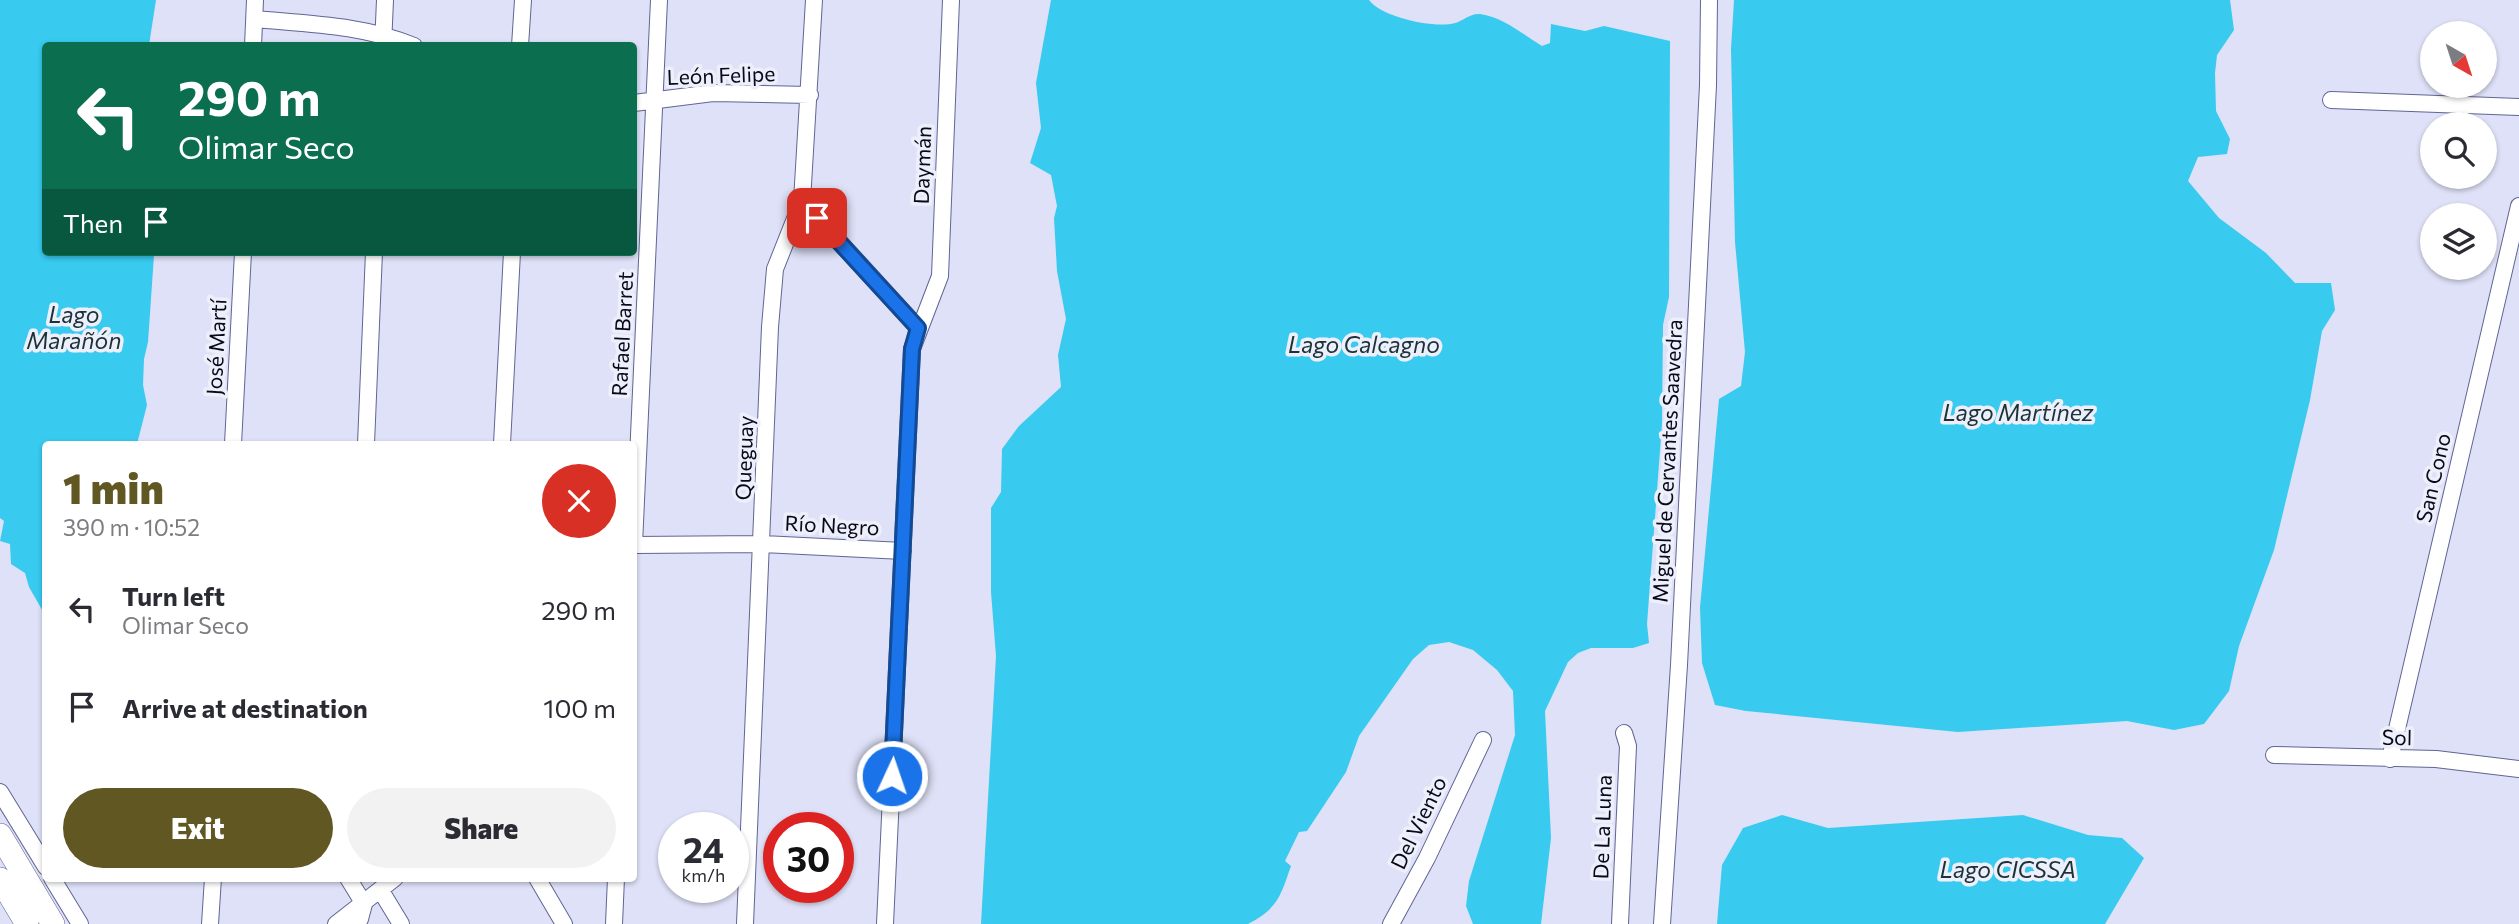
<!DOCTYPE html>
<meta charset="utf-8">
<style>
body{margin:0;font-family:Commissioner,sans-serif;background:#f2f2f3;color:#2b2b33;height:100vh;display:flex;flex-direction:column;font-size:26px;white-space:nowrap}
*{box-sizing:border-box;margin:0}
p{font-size:23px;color:#7c7c81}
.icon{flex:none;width:38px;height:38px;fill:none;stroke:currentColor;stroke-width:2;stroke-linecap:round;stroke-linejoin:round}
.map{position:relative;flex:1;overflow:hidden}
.panel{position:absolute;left:42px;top:441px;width:595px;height:441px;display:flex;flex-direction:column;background:#fff;border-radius:7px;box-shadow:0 2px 5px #0004}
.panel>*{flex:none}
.guide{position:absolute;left:42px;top:42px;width:595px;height:214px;border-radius:7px;box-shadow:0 2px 5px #0004;background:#0b6e4f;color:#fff;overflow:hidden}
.needle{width:46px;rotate:141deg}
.buttons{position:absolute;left:2420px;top:21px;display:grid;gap:14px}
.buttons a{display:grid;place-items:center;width:77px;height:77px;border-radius:50%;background:#fff;box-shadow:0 2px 5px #0004;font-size:35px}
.speed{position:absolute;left:658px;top:812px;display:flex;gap:14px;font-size:35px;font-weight:700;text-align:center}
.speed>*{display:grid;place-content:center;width:91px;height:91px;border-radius:50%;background:#fff;box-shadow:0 2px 5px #0004;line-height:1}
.speed small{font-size:18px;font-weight:400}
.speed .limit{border:10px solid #d22;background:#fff;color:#111}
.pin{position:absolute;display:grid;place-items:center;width:60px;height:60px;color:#fff;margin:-30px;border-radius:14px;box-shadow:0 4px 10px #0006}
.me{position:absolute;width:77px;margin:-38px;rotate:3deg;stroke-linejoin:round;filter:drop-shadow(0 0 5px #0008)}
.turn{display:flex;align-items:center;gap:24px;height:147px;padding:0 21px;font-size:32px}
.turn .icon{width:91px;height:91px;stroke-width:2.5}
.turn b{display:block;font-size:49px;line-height:60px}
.then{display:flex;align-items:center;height:66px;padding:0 21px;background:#0003;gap:14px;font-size:26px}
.round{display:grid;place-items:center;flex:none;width:74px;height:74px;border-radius:37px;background:#f2f2f3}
.headline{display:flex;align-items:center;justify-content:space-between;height:119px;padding:0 21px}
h1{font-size:42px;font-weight:800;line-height:52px;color:#605723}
.button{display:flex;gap:14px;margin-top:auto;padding:14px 21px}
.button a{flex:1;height:80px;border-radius:42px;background:#605723;color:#fff;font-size:28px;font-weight:800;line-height:80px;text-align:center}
.button a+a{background:#f2f2f3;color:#2b2b33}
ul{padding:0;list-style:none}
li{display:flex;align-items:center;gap:21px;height:98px;padding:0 21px}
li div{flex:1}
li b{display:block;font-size:26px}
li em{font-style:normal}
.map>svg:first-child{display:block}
.water{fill:#38caef}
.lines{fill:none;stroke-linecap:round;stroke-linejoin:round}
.minor-casing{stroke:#606594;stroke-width:18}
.highway-casing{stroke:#606594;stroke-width:24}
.minor{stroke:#fff;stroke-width:16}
.highway{stroke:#fff;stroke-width:23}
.route-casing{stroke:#114b97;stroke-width:18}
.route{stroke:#1a73e8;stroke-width:12}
.labels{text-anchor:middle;stroke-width:7;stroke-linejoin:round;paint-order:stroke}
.street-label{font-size:21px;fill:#08091b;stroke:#edeffa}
.water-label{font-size:23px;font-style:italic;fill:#1b3239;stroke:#edeffa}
</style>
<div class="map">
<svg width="2519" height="924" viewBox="0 0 2519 924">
<rect width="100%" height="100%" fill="#dee1f7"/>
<path class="water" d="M0,0H156L149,45L46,46V252H154V255L148,342L144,359L143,385L147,405L137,444H46L45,615L29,587L25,573L11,564L10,544L0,541L4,521L0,518Z
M1051,0H1369C1381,17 1435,29 1455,23C1463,21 1470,13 1480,14C1503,17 1522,34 1542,46L1550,43L1551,24L1585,31L1604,26L1670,41L1669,297L1663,325L1662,424L1647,624L1649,643L1633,648H1591L1578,653L1568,662L1545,711L1551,838L1541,924H1473L1466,906L1469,881L1515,735L1513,691L1497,670L1473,650L1449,642L1429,645L1413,659L1359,736L1346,772L1307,831L1299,832L1285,861L1291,866C1280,897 1278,908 1248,924H981L996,656L991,592V508L1001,492L1002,449L1019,426L1061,387L1058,355L1066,319L1057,271L1054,218L1057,206L1051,175L1030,163L1041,128L1036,83Z
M1734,0H2230L2234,30L2217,55L2215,73L2216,111L2230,139L2227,154L2198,157L2188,181L2219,218L2266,253L2295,283H2331L2335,310L2322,331L2310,400L2274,550L2239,646L2229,691L2204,724L2174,730L2127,721L1958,732L1746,711L1715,705L1702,663L1700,608L1719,399L1741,386L1745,352L1735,242L1731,49Z
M1782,815L1828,828L2023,815L2088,835L2122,838L2144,858L2105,924H1717L1722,865L1743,828Z"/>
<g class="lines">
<g class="minor-casing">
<path id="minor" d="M255,19C309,24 363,25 414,46
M253,46L255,0
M383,46L385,0
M520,46L523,0
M2331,100L2519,107
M634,103L713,93L810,95
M802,201L918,328
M233,444L243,252
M366,444L374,252
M502,444L512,252
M634,544L659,0
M634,545L763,544L903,551
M2274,755L2436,759L2519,769
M2390,759L2519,206
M0,792L46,867
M52,878L80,924
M348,878L364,904
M537,878L564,924
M381,891L401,924
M210,924L213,878
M336,924L395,878
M354,924L360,919L364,904
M614,924L616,878
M745,924L770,327L775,269L802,201L814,0
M885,924L912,349L940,276L951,0
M1391,924L1427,858L1483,740
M1620,924L1628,746L1624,733
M1662,924L1679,665L1708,85L1709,0"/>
</g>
<g class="highway-casing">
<path id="highway" d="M0,835L53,924
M0,879L27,924"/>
</g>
<use href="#minor" class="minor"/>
<use href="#highway" class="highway"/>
</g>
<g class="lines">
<g class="route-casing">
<path id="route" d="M817,218L918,328L912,349L892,776"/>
</g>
<use href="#route" class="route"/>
</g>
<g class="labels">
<g class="street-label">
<text transform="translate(721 76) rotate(-2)" y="7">León Felipe</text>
<text transform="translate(923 165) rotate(-88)" y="7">Daymán</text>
<text transform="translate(623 334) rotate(-87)" y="7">Rafael Barret</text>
<text transform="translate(217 347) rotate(-87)" y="7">José Martí</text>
<text transform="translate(745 458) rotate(-88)" y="7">Queguay</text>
<text transform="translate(1668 461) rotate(-87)" y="7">Miguel de Cervantes Saavedra</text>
<text transform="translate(2434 478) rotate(-77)" y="7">San Cono</text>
<text transform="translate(832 526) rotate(3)" y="7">Río Negro</text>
<text transform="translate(2397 738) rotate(1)" y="7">Sol</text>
<text transform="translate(1419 823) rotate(-64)" y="7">Del Viento</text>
<text transform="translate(1603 827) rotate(-88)" y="7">De La Luna</text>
</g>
<g class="water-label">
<text x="74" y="323">Lago<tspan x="74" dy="26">Marañón</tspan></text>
<text x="1364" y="353">Lago Calcagno</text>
<text x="2018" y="421">Lago Martínez</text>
<text x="2008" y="878">Lago CICSSA</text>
</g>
</g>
</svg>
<div class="buttons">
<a><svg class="needle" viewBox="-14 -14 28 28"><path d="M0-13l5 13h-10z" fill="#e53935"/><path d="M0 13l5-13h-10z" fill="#7c7c81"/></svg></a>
<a><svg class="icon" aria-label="search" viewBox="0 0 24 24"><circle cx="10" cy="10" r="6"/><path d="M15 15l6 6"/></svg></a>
<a><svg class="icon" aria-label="layers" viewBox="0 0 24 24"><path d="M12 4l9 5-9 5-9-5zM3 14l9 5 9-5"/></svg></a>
</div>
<div class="speed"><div>24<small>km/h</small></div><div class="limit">30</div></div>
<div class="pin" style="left:817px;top:218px;background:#d93025"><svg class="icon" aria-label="arrive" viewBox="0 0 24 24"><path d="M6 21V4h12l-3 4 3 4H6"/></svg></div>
<svg class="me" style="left:892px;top:776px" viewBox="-20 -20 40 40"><circle r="17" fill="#1a73e8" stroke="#fff" stroke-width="3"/><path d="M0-11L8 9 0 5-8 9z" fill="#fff"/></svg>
<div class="guide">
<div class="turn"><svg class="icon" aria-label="left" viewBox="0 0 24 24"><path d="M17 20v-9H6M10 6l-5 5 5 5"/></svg><div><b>290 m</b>Olimar Seco</div></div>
<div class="then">Then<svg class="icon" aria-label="arrive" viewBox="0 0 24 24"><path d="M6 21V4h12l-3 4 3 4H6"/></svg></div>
</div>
<section class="panel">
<div class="headline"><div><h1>1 min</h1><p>390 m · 10:52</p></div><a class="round" style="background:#d93025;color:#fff"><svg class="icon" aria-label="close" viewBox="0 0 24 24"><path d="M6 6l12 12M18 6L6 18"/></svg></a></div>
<ul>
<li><svg class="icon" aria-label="left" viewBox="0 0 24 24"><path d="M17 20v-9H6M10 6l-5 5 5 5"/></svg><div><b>Turn left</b><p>Olimar Seco</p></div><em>290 m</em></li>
<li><svg class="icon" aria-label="arrive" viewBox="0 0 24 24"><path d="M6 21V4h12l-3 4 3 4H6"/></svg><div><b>Arrive at destination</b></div><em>100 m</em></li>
</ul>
<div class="button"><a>Exit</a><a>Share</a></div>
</section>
</div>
